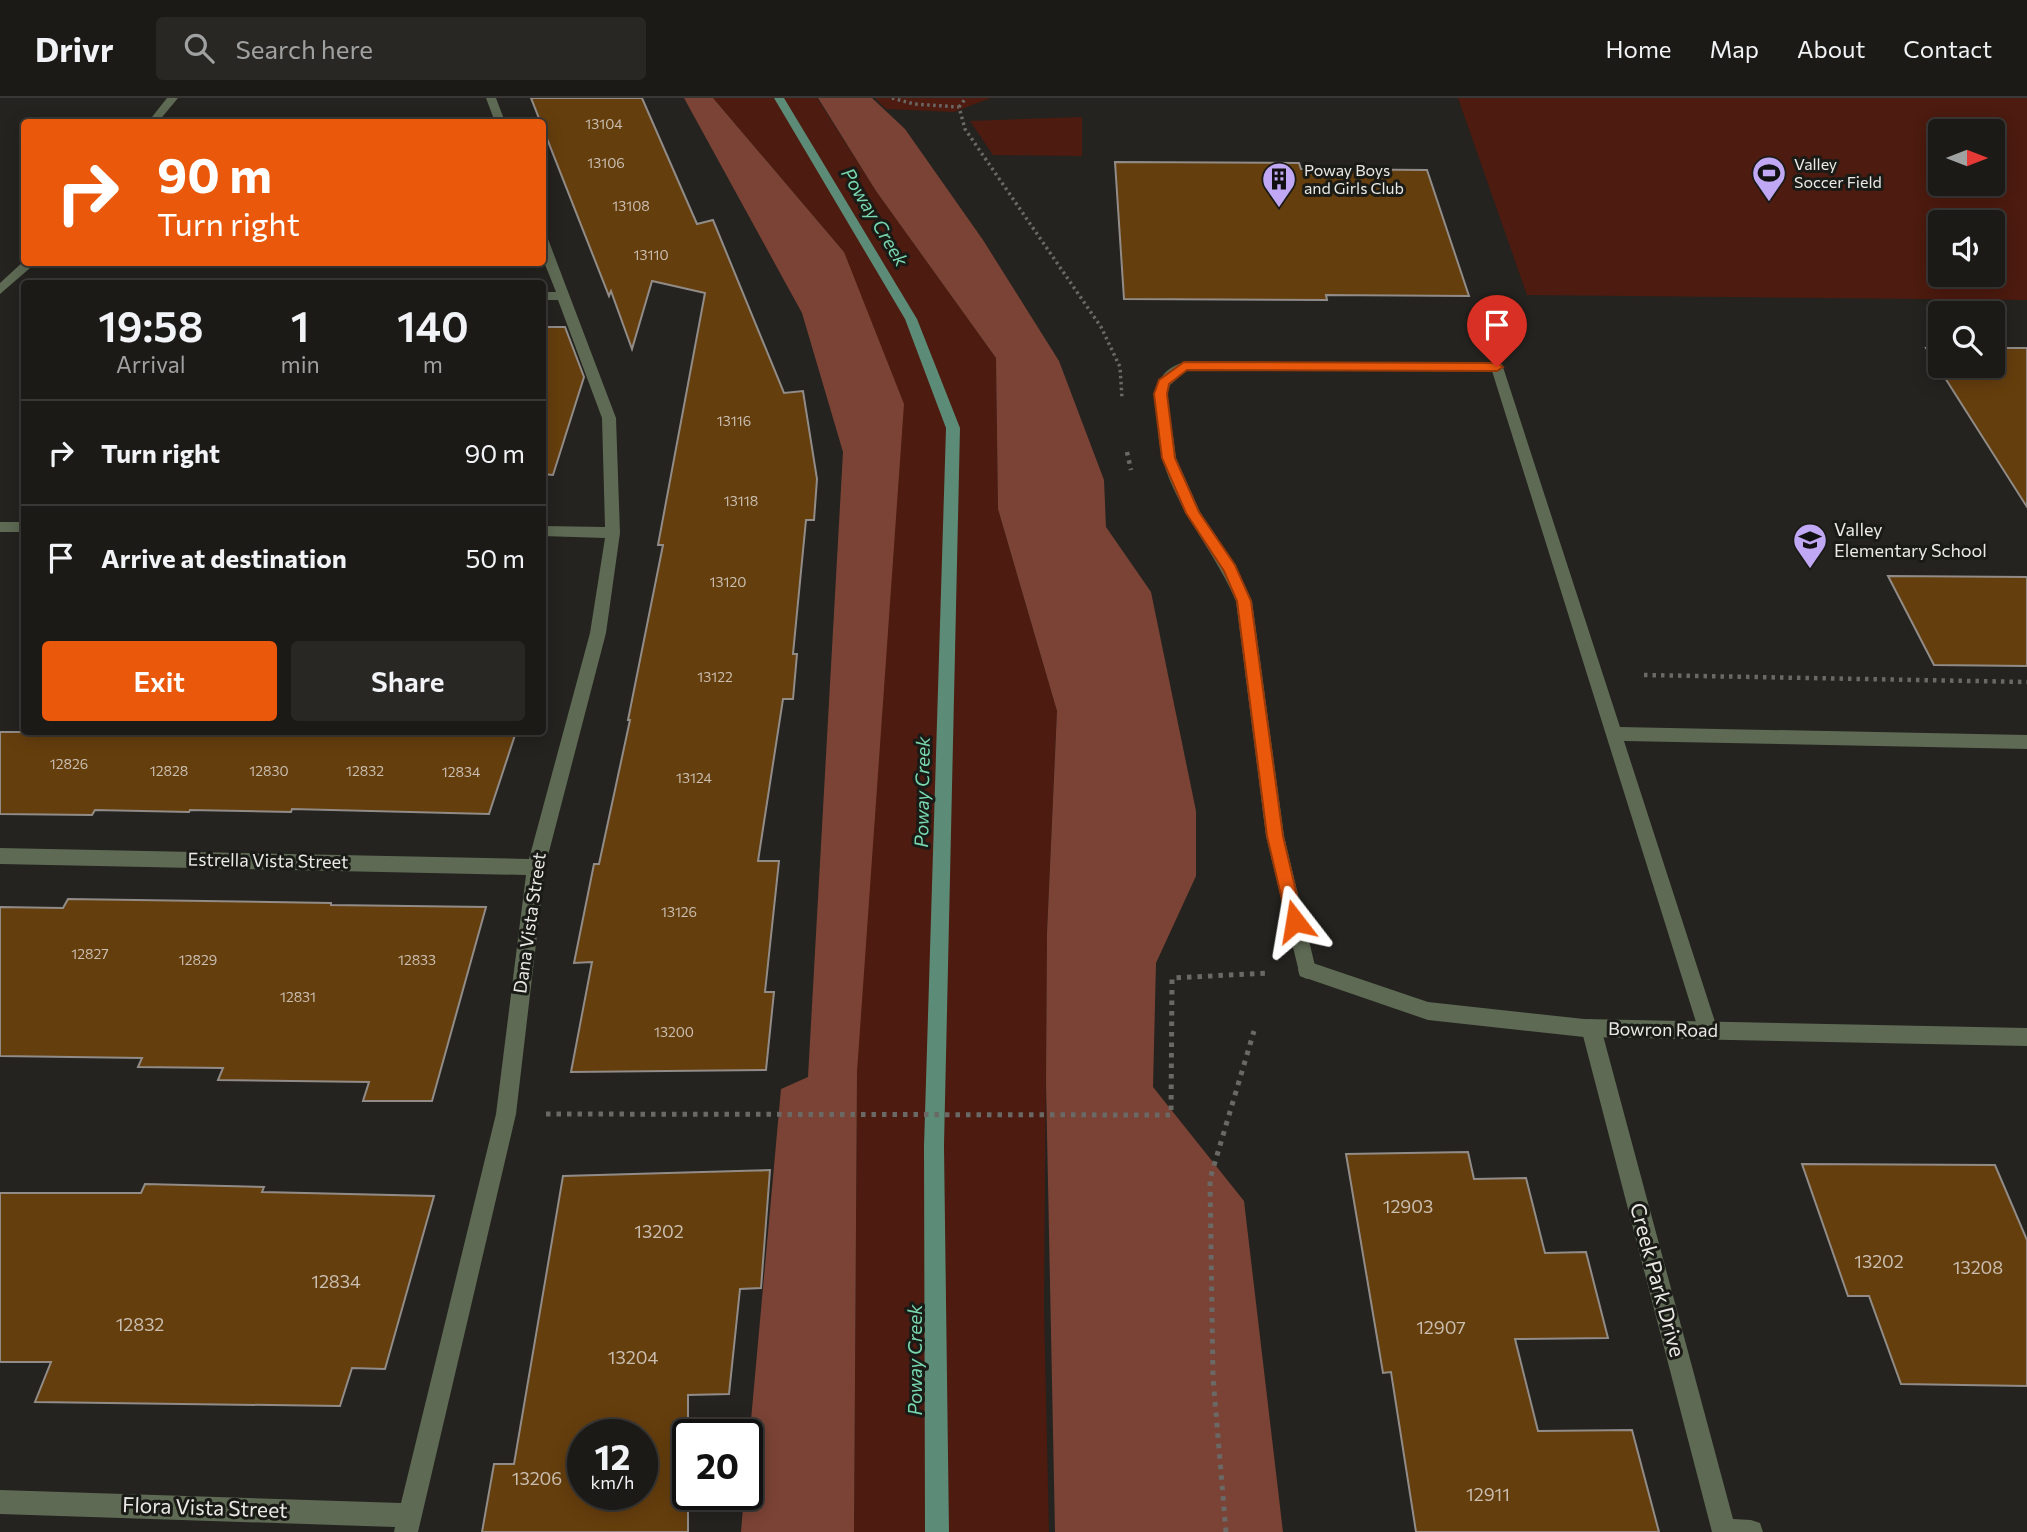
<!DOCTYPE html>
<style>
body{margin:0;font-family:Commissioner,sans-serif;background:#282724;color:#f1f3f6;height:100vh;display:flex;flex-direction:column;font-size:26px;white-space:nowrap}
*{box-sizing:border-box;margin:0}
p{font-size:23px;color:#a0a1a1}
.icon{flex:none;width:38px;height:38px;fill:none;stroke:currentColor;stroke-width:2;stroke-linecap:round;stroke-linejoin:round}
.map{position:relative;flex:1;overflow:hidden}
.details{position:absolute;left:21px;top:182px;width:525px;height:455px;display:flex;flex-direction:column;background:#1b1a17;border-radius:7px;box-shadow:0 4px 18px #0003,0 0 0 2px #393836}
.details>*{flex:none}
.banner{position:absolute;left:21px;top:21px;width:525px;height:147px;border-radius:7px;box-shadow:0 4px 18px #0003,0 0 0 2px #393836;background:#ea580c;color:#fff;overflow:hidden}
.needle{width:46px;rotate:90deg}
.buttons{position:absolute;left:1928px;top:21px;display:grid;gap:14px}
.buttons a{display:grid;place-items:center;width:77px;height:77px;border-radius:7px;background:#1b1a17;box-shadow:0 4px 18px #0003,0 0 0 2px #393836;font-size:35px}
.speed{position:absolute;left:567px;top:1321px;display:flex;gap:14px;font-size:35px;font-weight:700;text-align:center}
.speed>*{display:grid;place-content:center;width:91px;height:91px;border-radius:50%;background:#1b1a17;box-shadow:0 4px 18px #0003,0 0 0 2px #393836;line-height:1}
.speed small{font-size:18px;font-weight:400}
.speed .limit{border:4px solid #111;border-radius:10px;background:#fff;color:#111}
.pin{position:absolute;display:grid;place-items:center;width:60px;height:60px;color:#fff;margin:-72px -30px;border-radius:50% 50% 50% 0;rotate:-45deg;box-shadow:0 0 7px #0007}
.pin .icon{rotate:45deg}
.me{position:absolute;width:77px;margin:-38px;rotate:346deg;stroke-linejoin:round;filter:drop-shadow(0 0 5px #0008)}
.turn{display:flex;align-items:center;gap:24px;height:147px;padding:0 21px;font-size:32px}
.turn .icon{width:91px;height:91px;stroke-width:2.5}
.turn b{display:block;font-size:49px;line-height:60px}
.eta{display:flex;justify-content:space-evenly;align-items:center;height:119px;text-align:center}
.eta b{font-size:42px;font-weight:600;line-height:49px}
.button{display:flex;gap:14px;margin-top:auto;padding:14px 21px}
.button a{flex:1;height:80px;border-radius:7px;background:#ea580c;color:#fff;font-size:28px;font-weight:600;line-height:80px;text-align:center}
.button a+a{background:#282724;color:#f1f3f6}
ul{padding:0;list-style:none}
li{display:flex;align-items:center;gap:21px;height:105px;padding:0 21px;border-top:2px solid #393836}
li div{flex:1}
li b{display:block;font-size:26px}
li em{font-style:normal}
header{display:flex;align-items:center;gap:42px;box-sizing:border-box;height:98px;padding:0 35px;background:#1b1a17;border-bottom:2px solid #393836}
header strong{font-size:33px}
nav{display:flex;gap:38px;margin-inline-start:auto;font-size:24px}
.search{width:490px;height:63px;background:#282724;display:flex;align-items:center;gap:18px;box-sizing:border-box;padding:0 24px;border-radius:7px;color:#a0a1a1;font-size:26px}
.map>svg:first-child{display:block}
.green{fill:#4d1b0f;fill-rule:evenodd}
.forest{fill:#7b4335}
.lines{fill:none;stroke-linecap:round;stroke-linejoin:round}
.stream{fill:#5c8b77;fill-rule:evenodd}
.building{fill:#653e0d;stroke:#918c88;stroke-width:2;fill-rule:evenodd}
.path-far2{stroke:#6a6966;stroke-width:3.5;stroke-dasharray:2.5 3.5;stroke-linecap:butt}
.path-far1{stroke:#6a6966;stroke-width:4.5;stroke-dasharray:3.5 5;stroke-linecap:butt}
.path{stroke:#6a6966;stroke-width:5;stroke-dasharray:4.5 6;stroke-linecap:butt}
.service{fill:#5e6a54;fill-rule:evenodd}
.minor{fill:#5e6a54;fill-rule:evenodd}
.tertiary{fill:#5e6a54;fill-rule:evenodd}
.route{fill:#ea580c;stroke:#983908;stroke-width:2}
.labels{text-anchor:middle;stroke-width:6;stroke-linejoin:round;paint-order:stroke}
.number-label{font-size:14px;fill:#c9beb0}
.far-poi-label{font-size:16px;fill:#eae9e6;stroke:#1a1a16;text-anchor:start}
.poi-label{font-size:18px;fill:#eae9e6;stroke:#1a1a16;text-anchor:start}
.street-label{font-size:18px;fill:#eae9e6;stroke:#1a1a16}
.near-number-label{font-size:18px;fill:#c9beb0}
.water-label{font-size:19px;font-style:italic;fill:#78d8ae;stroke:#1a1a16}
.near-street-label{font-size:21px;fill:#eae9e6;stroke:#1a1a16}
</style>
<header>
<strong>Drivr</strong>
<div class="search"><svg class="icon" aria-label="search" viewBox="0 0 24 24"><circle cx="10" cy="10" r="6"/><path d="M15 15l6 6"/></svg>Search here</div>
<nav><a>Home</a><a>Map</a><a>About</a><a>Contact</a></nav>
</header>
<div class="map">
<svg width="2027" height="1434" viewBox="0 0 2027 1434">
<rect width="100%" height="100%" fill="#24231f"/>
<path class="green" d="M713,0H817L876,93L996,260L998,411L1057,613L1047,835L1044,1209L1049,1434H854L857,974L844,154Z
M875,0H991L954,14L886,11Z
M1458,0H2027V202L1527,197ZM1941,33H1993V86H1941ZM1941,124H1993V177H1941Z
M1082,19V58L993,57L970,23Z"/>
<path class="forest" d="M684,0H713L844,154L904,306L857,974L854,1434H741L744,1397L747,1396V1366L781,991L808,979L843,354L802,215Z
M818,0H872L905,31L983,142L1059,263L1104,382L1106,429L1151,494L1196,713V778L1156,865L1153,989L1244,1103L1283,1434H1055L1046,985L1047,835L1057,613L998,411L996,260L876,93Z"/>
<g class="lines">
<path class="stream" d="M774,0H784L917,221L960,330L944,1048L949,1434H925L924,1048L946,330L905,221Z"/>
</g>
<path class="building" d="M531,0H642L697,126L713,122L784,295L803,293L817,381L814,422H806L793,556H797L793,601H783L758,763H779L765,894H774L766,972L571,974L592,864L574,865L594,766H599L630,622H628L663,447H658L705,195L652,183L632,251L611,193L609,198Z
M1115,64L1299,65L1301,71L1427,72L1469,198L1326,197L1327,202L1124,201Z
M542,229H565L584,279L553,377L542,376Z
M1926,250H1941V268H1993V250H2027V409Z
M1888,478L2027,479V568L1934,567Z
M0,634H516L489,716L292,711L291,714L190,712L189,714L95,712L92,717L0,716Z
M68,801L331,805V807L486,809L432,1003H363L369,984L218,982L223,970L138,969L142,960L0,958V809L63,810Z
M1468,1054L1474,1081L1526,1080L1545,1155L1586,1154L1608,1240L1515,1241L1538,1333L1632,1332L1659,1434H1416L1391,1274L1383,1275L1346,1056Z
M1802,1066L1995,1067L2027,1142V1288L1901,1286L1869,1198H1848Z
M770,1072L761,1190L740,1191L729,1296L688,1297V1434H482L494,1366H514L563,1078ZM583,1337H642V1396H583Z
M145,1086L264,1089L262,1094L434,1098L385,1271L352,1270L340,1308L35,1304L51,1264H0V1095H141Z"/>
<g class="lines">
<path class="path-far2" d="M892,0L914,6L959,9L965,31L1101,229L1120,269L1122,300
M959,9L966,0"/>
<path class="path-far1" d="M1127,354L1131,372
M1644,577L2027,584"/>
<path class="path" d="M546,1016L1171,1017L1172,880L1268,875
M1226,1434L1213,1280L1210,1081L1254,933"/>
<path class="service" d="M167,0H178L158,24H148Z
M486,0H496L505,24H495Z
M542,138L548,141L616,320L620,435L606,535L545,769L516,1016L418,1434H394L395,1429L0,1416V1392L401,1405L496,1016L526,777L0,766V750L529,761L590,535L605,440L542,438V428L605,429L602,320L558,202H542V194H556L542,159Z
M24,163L37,164L0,196V185Z
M1184,264L1502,266L1620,629L2027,637V651L1624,643L1718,933L1715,940L1708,942L1701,940L1492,273L1187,272L1170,287L1167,296L1176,360L1200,414L1235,467L1252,503L1284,738L1316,872L1314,878L1307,881L1300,878L1266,738L1236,503C1216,455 1173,407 1162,358C1159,346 1158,333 1157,320C1153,295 1155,273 1184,264Z
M0,424H24V434H0Z"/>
<path class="minor" d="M1591,921L1598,923L1601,930L1733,1421L1751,1422L1760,1425L1763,1434H1712L1581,930L1584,923Z"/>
<path class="tertiary" d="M1307,863L1428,904L1584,921L2027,930V948L1584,939L1428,922L1300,878L1298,872L1300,866Z"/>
</g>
<path class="route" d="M1184,264L1497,265L1503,269L1497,273L1187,272L1169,286L1167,296L1175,360L1199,414L1235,467L1251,503L1283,738L1303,823L1301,828L1295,830L1289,828L1287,823L1267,738L1237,503L1224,473L1186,415L1162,360L1154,296L1159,282Z"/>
<defs>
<g id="stadium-pin" transform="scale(1.75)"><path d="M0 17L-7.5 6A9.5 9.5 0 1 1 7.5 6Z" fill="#c0a8f4" stroke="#1a1a16"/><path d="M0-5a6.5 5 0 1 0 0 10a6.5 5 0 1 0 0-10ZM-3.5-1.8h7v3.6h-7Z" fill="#111"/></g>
<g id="building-pin" transform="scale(1.75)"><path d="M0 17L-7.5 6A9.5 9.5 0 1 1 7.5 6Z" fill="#c0a8f4" stroke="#1a1a16"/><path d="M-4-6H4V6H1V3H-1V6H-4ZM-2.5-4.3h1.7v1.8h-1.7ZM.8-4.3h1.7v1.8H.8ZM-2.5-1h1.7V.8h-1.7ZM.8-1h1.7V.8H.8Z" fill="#111"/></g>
<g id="school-pin" transform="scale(1.75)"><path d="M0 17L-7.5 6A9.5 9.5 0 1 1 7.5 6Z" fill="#c0a8f4" stroke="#1a1a16"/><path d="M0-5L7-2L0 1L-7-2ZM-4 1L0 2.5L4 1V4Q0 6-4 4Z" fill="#111"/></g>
</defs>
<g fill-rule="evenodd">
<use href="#stadium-pin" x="1769" y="75"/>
<use href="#building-pin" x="1279" y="81"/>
<use href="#school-pin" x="1810" y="442"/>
</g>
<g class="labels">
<g class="number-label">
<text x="604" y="31">13104</text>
<text x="606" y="70">13106</text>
<text x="631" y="113">13108</text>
<text x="651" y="162">13110</text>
<text x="734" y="328">13116</text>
<text x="741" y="408">13118</text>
<text x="728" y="489">13120</text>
<text x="715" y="584">13122</text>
<text x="69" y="671">12826</text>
<text x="169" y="678">12828</text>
<text x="269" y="678">12830</text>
<text x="365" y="678">12832</text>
<text x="461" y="679">12834</text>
<text x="694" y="685">13124</text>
<text x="679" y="819">13126</text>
<text x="90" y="861">12827</text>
<text x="198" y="867">12829</text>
<text x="417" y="867">12833</text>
<text x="298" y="904">12831</text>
<text x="674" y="939">13200</text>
</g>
<g class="far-poi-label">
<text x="1794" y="72">Valley<tspan x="1794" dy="18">Soccer Field</tspan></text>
<text x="1304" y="78">Poway Boys<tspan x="1304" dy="18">and Girls Club</tspan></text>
</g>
<g class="poi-label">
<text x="1834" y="438">Valley<tspan x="1834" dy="21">Elementary School</tspan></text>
</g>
<g class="street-label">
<text transform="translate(268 763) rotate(1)" y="6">Estrella Vista Street</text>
<text transform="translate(530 825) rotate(-82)" y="6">Dana Vista Street</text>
<text transform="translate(1663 932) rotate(1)" y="6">Bowron Road</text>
</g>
<g class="near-number-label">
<text x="1408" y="1115">12903</text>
<text x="659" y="1140">13202</text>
<text x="1879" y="1170">13202</text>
<text x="1978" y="1176">13208</text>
<text x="336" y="1190">12834</text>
<text x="140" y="1233">12832</text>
<text x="1441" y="1236">12907</text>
<text x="633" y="1266">13204</text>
<text x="537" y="1387">13206</text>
<text x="1488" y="1403">12911</text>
</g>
<g class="water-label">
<text transform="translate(875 119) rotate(59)" y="7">Poway Creek</text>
<text transform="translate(922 694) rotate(-89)" y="7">Poway Creek</text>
<text transform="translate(915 1262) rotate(-90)" y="7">Poway Creek</text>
</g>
<g class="near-street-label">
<text transform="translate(1657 1182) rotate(75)" y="7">Creek Park Drive</text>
<text transform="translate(205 1410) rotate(2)" y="7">Flora Vista Street</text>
</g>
</g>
</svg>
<div class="buttons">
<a><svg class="needle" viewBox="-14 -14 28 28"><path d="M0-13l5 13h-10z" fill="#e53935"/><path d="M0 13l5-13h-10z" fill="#a0a1a1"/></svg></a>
<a><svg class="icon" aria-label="sound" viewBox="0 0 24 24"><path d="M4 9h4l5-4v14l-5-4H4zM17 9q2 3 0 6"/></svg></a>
<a><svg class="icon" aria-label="search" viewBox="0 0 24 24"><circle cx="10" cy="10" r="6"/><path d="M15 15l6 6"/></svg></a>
</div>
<div class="speed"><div>12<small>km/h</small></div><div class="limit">20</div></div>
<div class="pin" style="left:1497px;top:269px;background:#d93025"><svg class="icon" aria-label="arrive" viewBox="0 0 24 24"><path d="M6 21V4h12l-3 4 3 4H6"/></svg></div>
<svg class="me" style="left:1295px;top:823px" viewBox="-20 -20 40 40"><path d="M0-17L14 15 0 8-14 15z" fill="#ea580c" stroke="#fff" stroke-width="4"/></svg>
<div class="banner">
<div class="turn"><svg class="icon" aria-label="right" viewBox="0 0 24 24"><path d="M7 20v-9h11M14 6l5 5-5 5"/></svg><div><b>90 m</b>Turn right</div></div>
</div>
<section class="details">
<div class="eta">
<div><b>19:58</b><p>Arrival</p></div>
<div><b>1</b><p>min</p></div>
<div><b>140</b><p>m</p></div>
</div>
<ul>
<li><svg class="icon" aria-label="right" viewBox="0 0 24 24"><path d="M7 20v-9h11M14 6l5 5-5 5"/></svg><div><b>Turn right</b></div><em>90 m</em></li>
<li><svg class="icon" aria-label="arrive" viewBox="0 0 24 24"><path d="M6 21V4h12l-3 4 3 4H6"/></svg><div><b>Arrive at destination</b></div><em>50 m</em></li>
</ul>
<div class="button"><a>Exit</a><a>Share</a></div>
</section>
</div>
